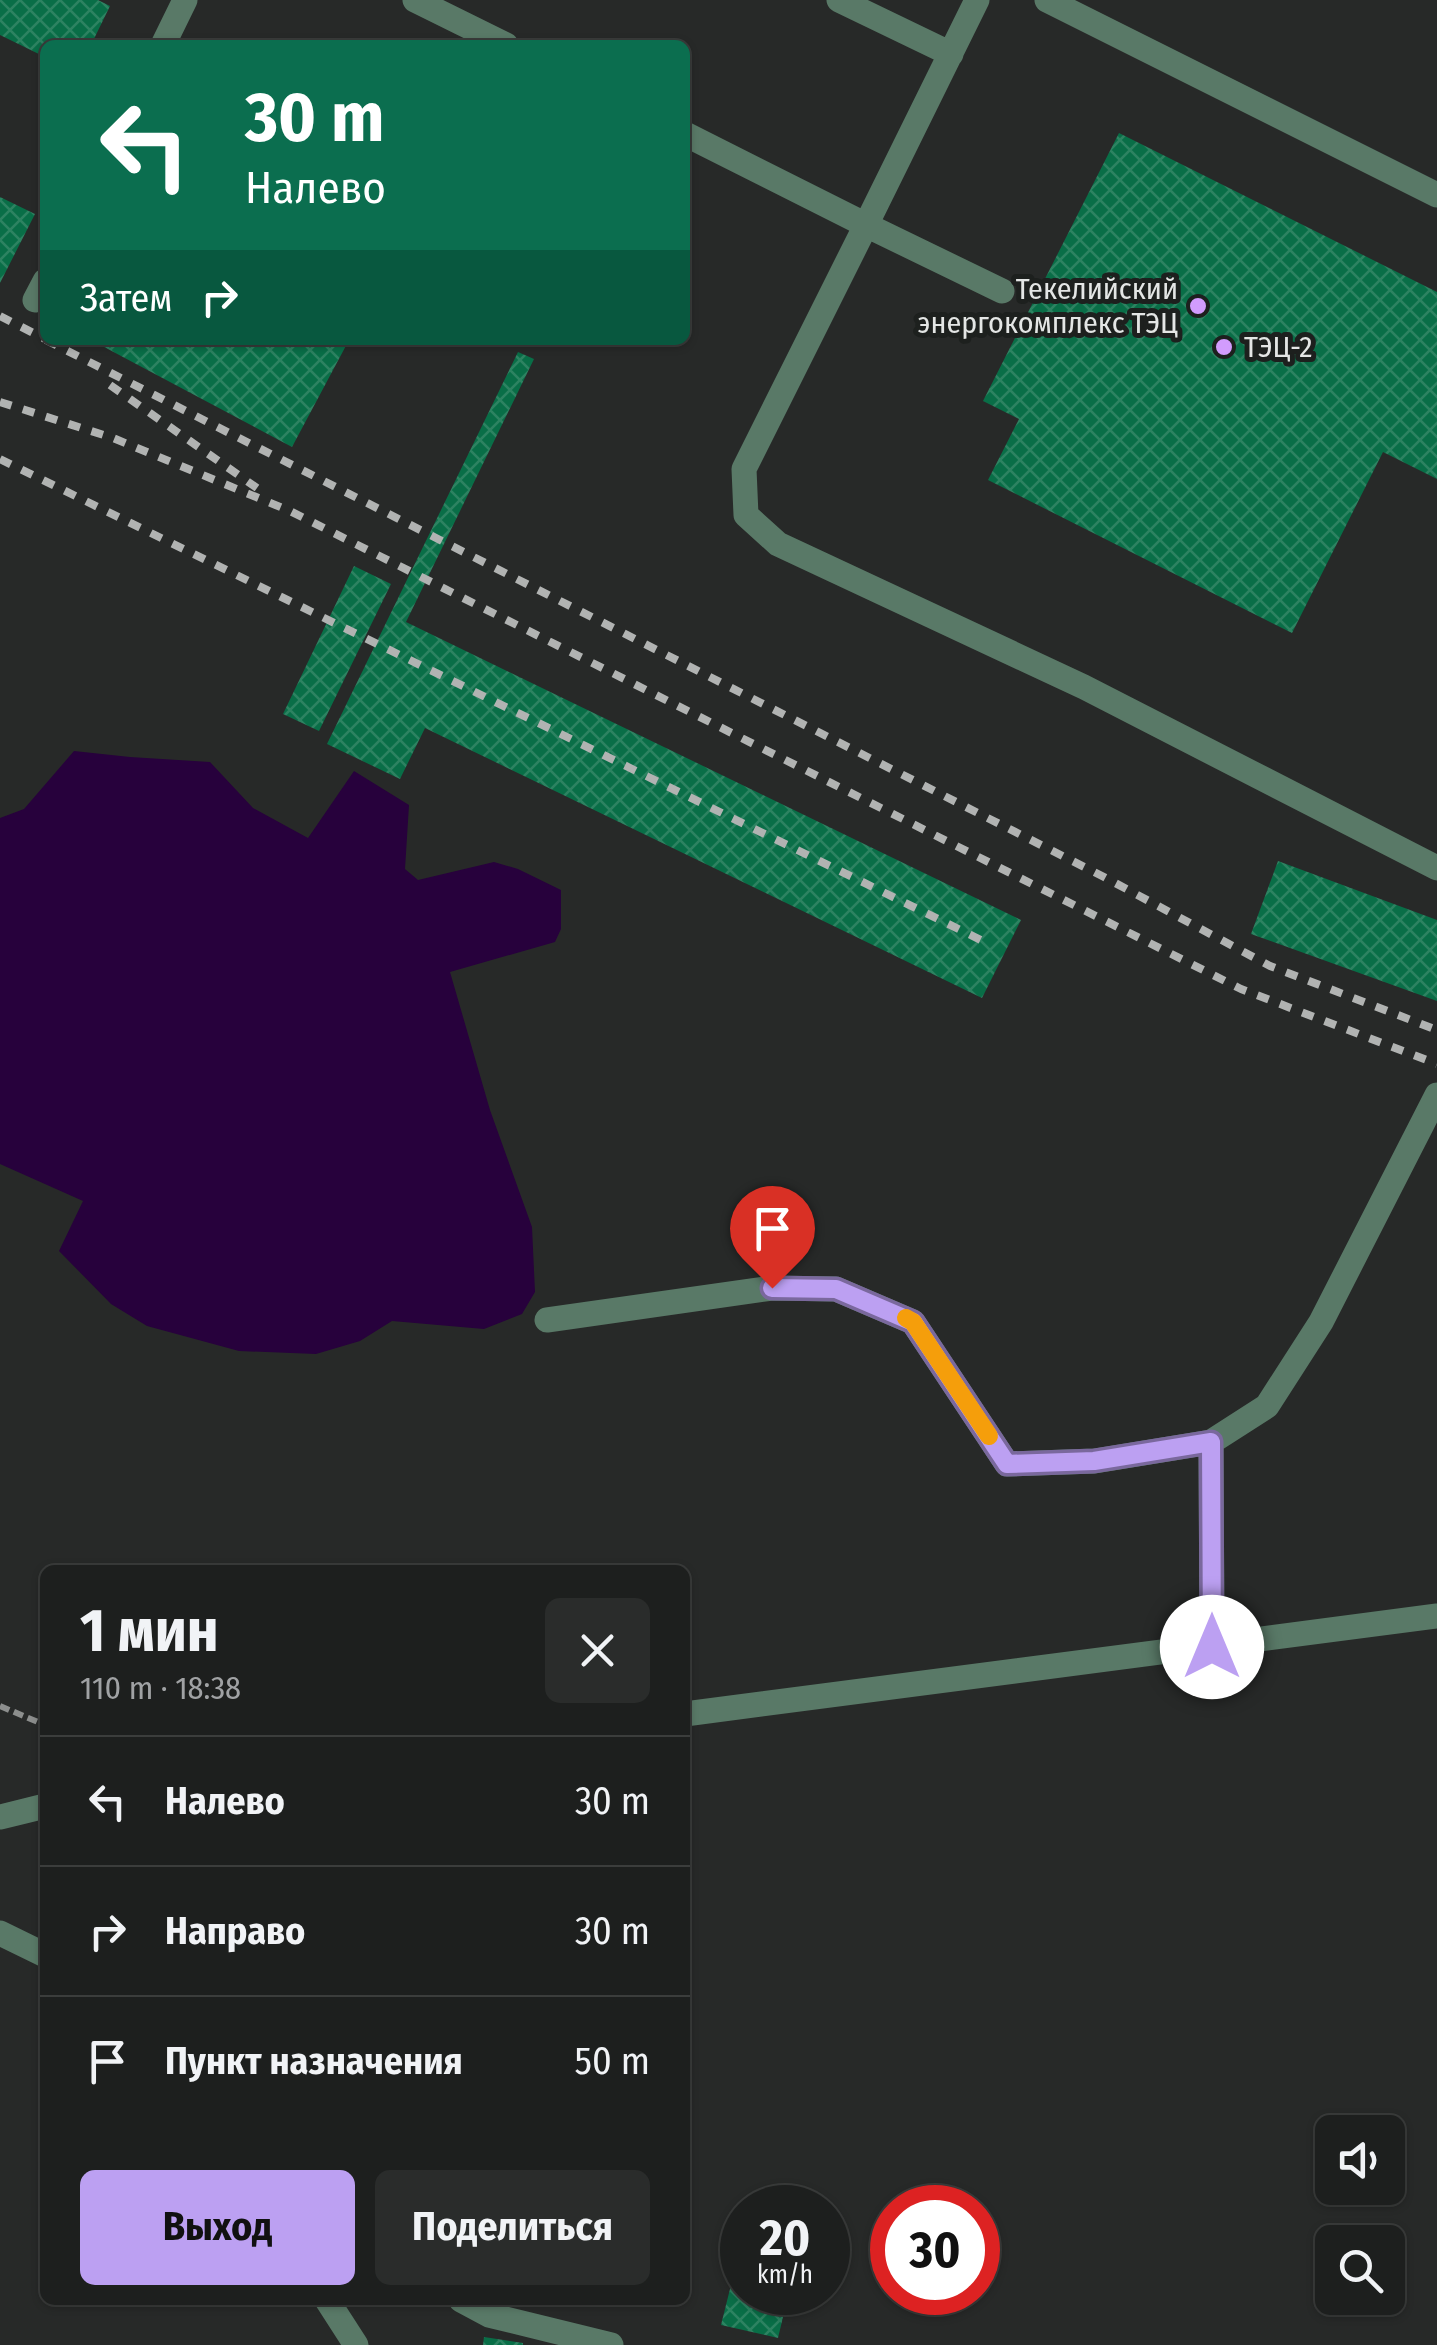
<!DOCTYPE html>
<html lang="ru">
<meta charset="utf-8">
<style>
body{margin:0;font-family:"Fira Sans Condensed",sans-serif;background:#2a2c2b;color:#f1f3f6;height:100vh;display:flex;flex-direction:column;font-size:38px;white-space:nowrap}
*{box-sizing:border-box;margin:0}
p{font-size:32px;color:#a0a2a4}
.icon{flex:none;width:55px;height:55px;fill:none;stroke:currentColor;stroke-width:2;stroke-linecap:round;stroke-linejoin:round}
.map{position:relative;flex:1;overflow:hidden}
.details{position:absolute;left:40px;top:1565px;width:650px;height:740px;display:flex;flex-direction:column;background:#1d1f1e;border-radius:15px;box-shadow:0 2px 8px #0004,0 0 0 2px #3b3d3c}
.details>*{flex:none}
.top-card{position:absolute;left:40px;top:40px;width:650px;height:305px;border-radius:15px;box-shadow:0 2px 8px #0004,0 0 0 2px #3b3d3c;background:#0b6e4f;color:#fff;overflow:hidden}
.tools{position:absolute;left:1315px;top:2115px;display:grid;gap:20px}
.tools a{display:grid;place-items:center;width:90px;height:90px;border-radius:15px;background:#1d1f1e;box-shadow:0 2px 8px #0004,0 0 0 2px #3b3d3c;font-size:50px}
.speed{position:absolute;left:720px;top:2185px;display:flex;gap:20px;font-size:50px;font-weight:700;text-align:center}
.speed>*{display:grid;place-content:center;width:130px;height:130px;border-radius:50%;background:#1d1f1e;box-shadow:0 2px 8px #0004,0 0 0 2px #3b3d3c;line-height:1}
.speed small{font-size:25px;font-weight:400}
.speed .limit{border:15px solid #d22;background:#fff;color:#111}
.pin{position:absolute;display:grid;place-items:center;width:85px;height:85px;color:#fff;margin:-102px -42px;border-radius:50% 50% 50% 0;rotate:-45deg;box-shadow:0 0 10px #0007}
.pin .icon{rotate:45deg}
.me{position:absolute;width:110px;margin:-55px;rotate:0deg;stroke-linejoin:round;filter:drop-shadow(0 0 8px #0008)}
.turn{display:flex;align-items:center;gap:35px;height:210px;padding:0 40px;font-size:45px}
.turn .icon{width:130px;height:130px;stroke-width:2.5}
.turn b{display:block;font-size:70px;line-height:85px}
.then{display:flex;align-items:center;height:95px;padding:0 40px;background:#0003;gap:20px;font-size:38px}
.round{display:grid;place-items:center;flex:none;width:105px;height:105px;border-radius:15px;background:#2a2c2b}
.head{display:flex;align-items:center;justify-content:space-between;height:170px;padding:0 40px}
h1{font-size:60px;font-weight:700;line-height:75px}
.cta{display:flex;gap:20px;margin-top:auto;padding:20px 40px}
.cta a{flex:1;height:115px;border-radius:15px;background:#bca0f2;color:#111;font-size:40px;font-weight:700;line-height:115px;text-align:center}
.cta a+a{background:#2a2c2b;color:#f1f3f6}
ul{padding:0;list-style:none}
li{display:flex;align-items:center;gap:30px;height:130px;padding:0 40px;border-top:2px solid #3b3d3c}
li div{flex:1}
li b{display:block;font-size:38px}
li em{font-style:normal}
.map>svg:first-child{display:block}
.water{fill:#27013c}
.building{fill:url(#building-cross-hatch)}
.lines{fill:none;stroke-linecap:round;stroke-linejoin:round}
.path{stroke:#8c8e8d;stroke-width:6;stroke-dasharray:10 5;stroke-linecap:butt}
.minor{stroke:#597967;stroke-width:25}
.rail{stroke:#b1b3b2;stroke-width:8;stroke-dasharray:12 12;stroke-linecap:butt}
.route-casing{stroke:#7a689d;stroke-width:25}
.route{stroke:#bca0f2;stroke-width:18}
.slow{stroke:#f59e0b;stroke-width:18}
.poi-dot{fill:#d29cfd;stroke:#1d201e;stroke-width:4}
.labels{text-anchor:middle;stroke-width:10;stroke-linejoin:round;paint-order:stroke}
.poi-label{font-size:30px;fill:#e4e6e5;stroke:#1d201e;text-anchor:end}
</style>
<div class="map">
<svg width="1437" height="2345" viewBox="0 0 1437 2345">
<defs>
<pattern id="building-cross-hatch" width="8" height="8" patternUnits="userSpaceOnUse" patternTransform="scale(2.5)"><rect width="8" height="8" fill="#096e47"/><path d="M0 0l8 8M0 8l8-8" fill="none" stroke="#2d8361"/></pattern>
</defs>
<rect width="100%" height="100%" fill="#272928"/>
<path class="water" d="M74,751L130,757L210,762L253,808L308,838L354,771L409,805L405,869L418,880L494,862L518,869L561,890V929L555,942L450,972L490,1110L532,1227L535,1292L522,1314L484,1329L392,1321L360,1341L316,1354L239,1351L147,1326L111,1304L59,1251L83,1201L0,1164V818L24,809Z"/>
<path class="building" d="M0,0H98L110,6L91,45H45V57L0,35Z
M1119,133L1437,292V479L1383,452L1292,633L988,480L1019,419L983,401Z
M0,197L35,214L0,283Z
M91,340H349L292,447Z
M518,352L534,359L406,622L1021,920L982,998L425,728L400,779L327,744Z
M354,566L391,584L319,731L283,714Z
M1278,861L1437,920V1001L1251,934Z
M734,2273L742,2275V2292H789L778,2338L721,2325Z
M484,2337L523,2343V2345H483Z"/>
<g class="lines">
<path class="path" d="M0,1706L45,1725"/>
<path class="minor" d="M415,0L506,45
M839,0L951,54
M1047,0L1437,195
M163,45L185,0
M685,134L866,225L977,0
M1002,291L866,225L744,469L746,515L778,544L1084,687L1437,868
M35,300L45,281
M547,1320L772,1288L836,1289L913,1322L1007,1464L1095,1461L1211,1442L1267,1406L1321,1322L1437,1095
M1211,1442L1212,1647
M685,1714L1437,1616
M0,1817L45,1806
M0,1933L45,1955
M327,2300L356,2345
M461,2300L489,2315L611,2345"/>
<path class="rail" d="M0,316L45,339
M46,340L1104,877L1270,966L1437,1030
M110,385L257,488
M0,402L113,438L290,511L1241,989L1437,1064
M0,459L989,944"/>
</g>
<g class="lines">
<g class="route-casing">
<path id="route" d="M772,1288L836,1289L913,1322L1007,1464L1094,1461L1211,1442L1212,1647"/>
</g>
<use href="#route" class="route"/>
<path class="slow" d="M906,1318L913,1322L989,1436"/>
</g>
<g class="poi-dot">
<circle cx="1198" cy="306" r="10"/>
<circle cx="1224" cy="347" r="10"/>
</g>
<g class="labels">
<g class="poi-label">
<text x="1178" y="299">Текелийский<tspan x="1178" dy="34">энергокомплекс ТЭЦ</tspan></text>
<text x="1244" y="357" text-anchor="start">ТЭЦ-2</text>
</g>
</g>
</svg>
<div class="tools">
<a><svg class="icon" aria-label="sound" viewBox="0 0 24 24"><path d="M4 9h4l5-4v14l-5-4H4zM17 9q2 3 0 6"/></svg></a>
<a><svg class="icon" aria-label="search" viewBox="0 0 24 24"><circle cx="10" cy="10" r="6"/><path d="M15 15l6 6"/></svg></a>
</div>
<div class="speed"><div>20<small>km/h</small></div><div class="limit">30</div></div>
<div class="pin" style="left:772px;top:1288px;background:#d93025"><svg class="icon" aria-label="arrive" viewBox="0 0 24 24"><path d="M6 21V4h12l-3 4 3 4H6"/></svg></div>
<svg class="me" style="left:1212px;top:1647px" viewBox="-20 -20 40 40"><circle r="19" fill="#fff"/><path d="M0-13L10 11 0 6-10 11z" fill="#bca0f2"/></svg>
<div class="top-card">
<div class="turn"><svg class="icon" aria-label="left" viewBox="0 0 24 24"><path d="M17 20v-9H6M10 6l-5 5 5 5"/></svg><div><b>30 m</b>Налево</div></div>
<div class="then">Затем<svg class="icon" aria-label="right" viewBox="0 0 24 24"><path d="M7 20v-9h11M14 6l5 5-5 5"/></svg></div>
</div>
<section class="details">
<div class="head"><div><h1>1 мин</h1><p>110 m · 18:38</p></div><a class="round"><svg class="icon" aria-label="close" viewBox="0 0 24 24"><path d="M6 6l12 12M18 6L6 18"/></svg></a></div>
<ul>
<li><svg class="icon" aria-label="left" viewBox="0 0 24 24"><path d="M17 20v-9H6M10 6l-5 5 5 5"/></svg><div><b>Налево</b></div><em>30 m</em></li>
<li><svg class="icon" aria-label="right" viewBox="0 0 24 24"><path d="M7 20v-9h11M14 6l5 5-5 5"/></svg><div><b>Направо</b></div><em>30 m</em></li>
<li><svg class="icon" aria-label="arrive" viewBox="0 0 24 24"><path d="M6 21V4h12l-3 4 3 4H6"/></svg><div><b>Пункт назначения</b></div><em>50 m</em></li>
</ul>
<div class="cta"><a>Выход</a><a>Поделиться</a></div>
</section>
</div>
